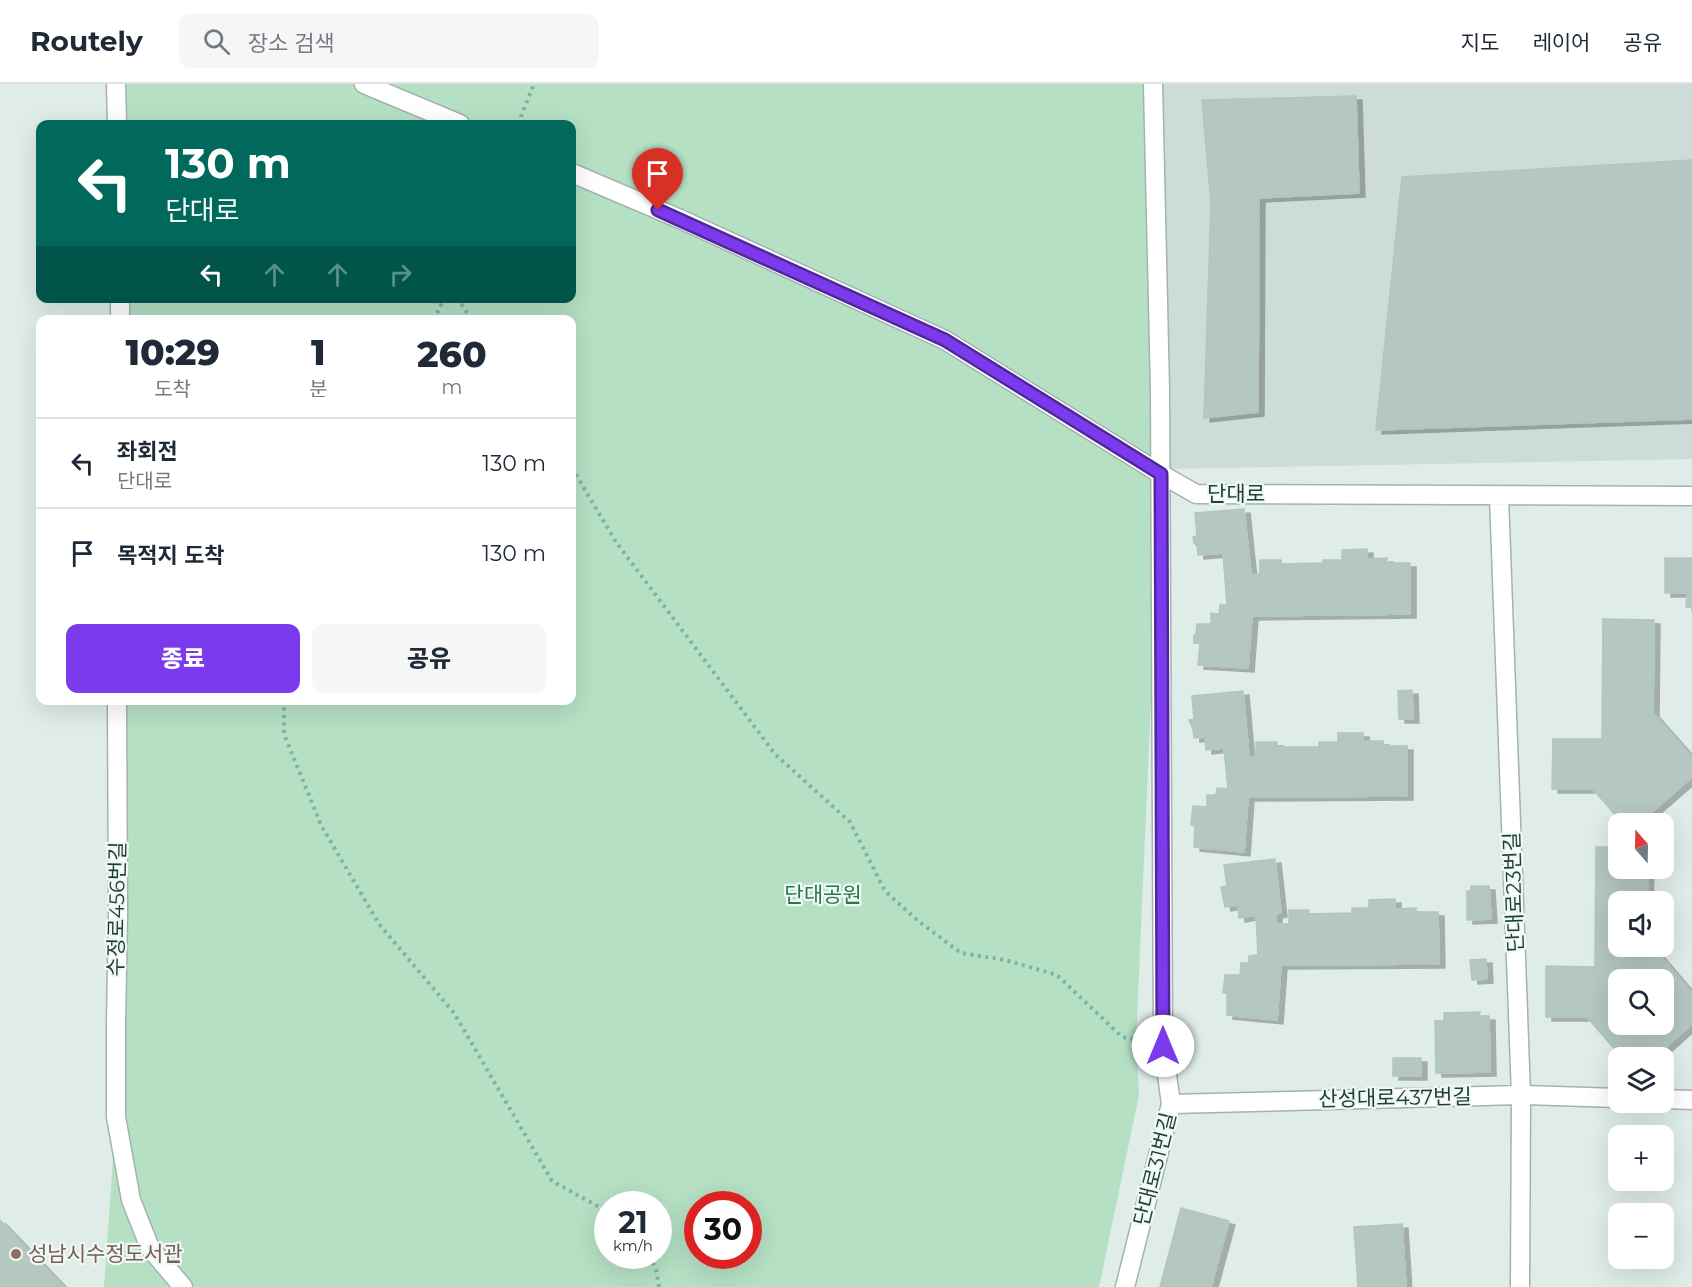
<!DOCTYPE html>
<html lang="ko">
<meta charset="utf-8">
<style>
body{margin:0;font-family:Montserrat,"Noto Sans KR",sans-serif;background:#f6f6f7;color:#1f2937;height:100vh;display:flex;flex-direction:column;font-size:22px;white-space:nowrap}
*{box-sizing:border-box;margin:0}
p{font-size:20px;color:#747a83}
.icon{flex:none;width:33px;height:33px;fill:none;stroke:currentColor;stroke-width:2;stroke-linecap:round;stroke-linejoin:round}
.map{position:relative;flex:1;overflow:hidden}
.details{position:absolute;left:36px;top:231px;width:540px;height:390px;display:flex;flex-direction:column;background:#fff;border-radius:12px;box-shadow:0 6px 24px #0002}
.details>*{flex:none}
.guide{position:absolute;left:36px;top:36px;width:540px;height:183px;border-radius:12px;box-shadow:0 6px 24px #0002;background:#00695c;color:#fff;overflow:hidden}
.needle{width:39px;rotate:340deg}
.buttons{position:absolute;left:1608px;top:729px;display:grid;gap:12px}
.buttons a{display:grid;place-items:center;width:66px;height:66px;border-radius:12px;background:#fff;box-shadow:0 6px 24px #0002;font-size:30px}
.speed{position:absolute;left:594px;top:1107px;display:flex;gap:12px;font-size:30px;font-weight:700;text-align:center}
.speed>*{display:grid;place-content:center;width:78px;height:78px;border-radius:50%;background:#fff;box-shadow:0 6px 24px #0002;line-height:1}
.speed small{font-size:15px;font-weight:400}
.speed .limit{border:9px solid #d22;background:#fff;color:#111}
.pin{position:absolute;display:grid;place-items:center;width:51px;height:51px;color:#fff;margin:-62px -26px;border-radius:50% 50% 50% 0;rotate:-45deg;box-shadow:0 0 6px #0007}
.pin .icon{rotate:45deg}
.me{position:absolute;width:66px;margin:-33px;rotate:0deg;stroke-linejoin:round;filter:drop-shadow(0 0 4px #0008)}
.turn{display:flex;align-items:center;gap:21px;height:126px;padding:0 30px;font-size:27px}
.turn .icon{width:78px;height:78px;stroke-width:2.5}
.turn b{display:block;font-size:42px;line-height:51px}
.lanes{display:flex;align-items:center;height:57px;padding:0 30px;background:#0003;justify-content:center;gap:30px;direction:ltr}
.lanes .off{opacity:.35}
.eta{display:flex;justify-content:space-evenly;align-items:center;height:102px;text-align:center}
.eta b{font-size:36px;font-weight:800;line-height:42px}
.cta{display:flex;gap:12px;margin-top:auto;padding:12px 30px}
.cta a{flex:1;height:69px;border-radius:12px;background:#7c3aed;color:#fff;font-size:24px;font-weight:800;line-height:69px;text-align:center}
.cta a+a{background:#f6f6f7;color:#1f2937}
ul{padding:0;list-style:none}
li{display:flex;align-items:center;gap:18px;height:90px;padding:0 30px;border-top:2px solid #e0e1e3}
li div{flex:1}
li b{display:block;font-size:22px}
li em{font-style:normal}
header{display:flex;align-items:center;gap:36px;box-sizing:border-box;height:84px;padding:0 30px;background:#fff;border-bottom:2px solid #e0e1e3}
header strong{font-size:28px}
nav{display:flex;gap:33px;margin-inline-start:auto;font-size:21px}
.search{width:420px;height:54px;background:#f6f6f7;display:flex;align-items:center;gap:15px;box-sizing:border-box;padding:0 21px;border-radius:12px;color:#747a83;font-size:22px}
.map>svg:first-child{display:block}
.built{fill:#cddcd6}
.green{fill:#b5e0c4;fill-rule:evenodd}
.building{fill:#b4c7c0;stroke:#b1c6bf;stroke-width:1.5;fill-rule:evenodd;filter:url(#shadow)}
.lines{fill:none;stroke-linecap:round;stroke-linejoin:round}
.minor-casing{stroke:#a1b4af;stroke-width:21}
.path{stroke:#7cb3a6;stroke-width:4;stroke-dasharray:3 4.5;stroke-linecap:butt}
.minor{stroke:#fff;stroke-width:18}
.route-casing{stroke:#51269a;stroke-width:15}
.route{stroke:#7c3aed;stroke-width:10}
.education-dot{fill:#8d6e63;stroke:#f0f8f5;stroke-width:2}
.labels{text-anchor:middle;stroke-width:4.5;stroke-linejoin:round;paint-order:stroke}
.street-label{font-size:21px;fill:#1e3e38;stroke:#f0f8f5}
.park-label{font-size:21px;fill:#24794c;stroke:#f0f8f5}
.education-label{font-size:21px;fill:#785e54;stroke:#f0f8f5;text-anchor:start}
</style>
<header>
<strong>Routely</strong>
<div class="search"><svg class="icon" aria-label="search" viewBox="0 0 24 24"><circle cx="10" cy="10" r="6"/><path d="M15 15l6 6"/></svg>장소 검색</div>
<nav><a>지도</a><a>레이어</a><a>공유</a></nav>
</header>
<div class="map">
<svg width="1692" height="1203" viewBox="0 0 1692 1203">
<defs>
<filter id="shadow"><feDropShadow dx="6" dy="4" stdDeviation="0" flood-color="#0004"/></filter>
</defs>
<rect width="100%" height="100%" fill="#dfece7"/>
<path class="built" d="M1162,0H1692V375L1166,385Z"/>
<path class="green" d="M115,0H1146L1161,390L1136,957L1139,1011L1099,1203H104L116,1033L117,617L572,616V236H120L118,215L572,214V40H116ZM608,1120H658V1172H608ZM698,1120H748V1172H698Z"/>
<path class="building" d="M1356,12L1359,109L1259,114L1258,328L1204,334L1211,120L1202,16Z
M1692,76V335L1376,346L1402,93Z
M1244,425L1251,490H1260V476H1281V480L1323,479V476H1342V466L1367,465V475L1387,474L1386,479H1410V530L1252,532L1248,584L1198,581L1200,559H1194V551H1196L1197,540H1211V529L1219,530L1220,521H1227L1223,469L1198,471L1197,462L1194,459L1193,453L1197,452L1195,429Z
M1665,474H1692V523H1686L1687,509H1665Z
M1603,535L1654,536L1653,629L1692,673V693L1638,740H1623L1593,705H1552L1553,655H1602Z
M1412,606L1413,635H1399L1398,607Z
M1243,607L1249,673H1256V658H1277V663H1319V658H1338V649H1363V657H1383V662H1407V712L1248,713L1244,768L1194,763L1195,742L1191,741L1193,722L1207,723V711H1216L1217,704L1228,705L1224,664L1206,666L1205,653L1194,654L1193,645L1189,636L1194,635L1192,612Z
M1596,763H1618V784H1648L1647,818H1618V862H1652L1692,909V940L1654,974H1622L1587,933H1546V882L1595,883ZM1618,896H1664V940H1618Z
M1275,775L1281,829L1276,830V840H1289V826H1309L1308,830L1352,829V824H1369V816L1395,815V825L1416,824V828H1438L1439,880L1281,881L1277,936L1227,931V909H1223L1225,891H1240L1241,879H1249V872L1258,871L1256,831L1239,834L1238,821L1225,823L1221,803L1227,802L1224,781Z
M1471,802H1489L1491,835L1467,836V807H1471Z
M1486,875L1487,895L1472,896L1470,876Z
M1480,928L1479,932H1489L1490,988L1436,989L1435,937H1444V929Z
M1393,974H1421V992H1393Z
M1181,1124L1229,1137L1211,1203H1160Z
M0,1136L64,1203H0Z
M1402,1140L1406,1203H1358L1354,1143Z"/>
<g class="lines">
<g class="minor-casing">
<path id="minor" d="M116,0L117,40
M364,0L460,40
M572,89L680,135L945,256L1161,390L1196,410L1692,412
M120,214V236
M1499,412L1521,1011L1520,1203
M117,616L118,829L116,939V1033L131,1116L150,1164L183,1203
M1664,1015L1692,1016
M1171,1020L1521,1011L1618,1014
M1125,1203L1171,1020L1163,962L1160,306L1153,0"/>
</g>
<path class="path" d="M518,40L534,0
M457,214L472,236
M434,236L444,214
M572,384L616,458L775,670L850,738L885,807L917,836L961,869L1005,876L1057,891L1122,953L1141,957
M284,616V650L321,741L379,840L454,929L552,1097L608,1128
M649,1172L656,1185L659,1203"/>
<use href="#minor" class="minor"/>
</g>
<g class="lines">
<g class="route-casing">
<path id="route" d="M658,126L945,256L1161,390L1163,962"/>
</g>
<use href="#route" class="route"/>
</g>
<circle class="education-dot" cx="16" cy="1170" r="6"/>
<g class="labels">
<g class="street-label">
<text x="1236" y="417">단대로</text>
<text transform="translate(1514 808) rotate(-92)" y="7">단대로23번길</text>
<text transform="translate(117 825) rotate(-89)" y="7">수정로456번길</text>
<text transform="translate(1395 1014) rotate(-1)" y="7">산성대로437번길</text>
<text transform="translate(1155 1085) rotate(-76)" y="7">단대로31번길</text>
</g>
<g class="park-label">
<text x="823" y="818">단대공원</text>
</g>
<g class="education-label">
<text x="28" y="1177">성남시수정도서관</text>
</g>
</g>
</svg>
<div class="buttons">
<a><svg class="needle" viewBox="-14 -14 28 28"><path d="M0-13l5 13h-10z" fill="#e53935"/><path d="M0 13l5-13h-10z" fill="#747a83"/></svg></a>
<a><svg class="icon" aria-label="sound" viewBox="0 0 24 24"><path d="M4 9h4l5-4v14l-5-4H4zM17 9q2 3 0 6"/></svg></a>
<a><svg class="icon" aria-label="search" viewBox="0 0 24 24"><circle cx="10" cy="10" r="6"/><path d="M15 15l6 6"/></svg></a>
<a><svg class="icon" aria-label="layers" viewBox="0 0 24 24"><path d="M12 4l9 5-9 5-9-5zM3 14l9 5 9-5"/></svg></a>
<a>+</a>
<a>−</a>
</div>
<div class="speed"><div>21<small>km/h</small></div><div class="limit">30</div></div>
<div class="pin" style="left:658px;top:126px;background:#d93025"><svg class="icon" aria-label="arrive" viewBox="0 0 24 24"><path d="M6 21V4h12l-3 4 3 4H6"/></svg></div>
<svg class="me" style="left:1163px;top:962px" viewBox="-20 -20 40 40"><circle r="19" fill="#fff"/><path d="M0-13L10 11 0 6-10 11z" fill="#7c3aed"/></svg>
<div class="guide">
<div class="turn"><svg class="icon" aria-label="left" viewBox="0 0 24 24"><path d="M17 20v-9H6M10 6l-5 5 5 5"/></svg><div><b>130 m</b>단대로</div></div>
<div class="lanes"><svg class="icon" aria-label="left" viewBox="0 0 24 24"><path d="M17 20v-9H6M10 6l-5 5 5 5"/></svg><svg class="icon off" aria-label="ahead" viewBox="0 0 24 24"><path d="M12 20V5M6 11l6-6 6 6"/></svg><svg class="icon off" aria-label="ahead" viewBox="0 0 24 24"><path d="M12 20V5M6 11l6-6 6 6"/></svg><svg class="icon off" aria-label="right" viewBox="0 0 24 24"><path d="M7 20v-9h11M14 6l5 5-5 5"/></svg></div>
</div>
<section class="details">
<div class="eta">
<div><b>10:29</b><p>도착</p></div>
<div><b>1</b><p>분</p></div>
<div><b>260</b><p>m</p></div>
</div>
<ul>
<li><svg class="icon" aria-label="left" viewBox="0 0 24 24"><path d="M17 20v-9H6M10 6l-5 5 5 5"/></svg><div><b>좌회전</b><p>단대로</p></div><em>130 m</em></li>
<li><svg class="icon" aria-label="arrive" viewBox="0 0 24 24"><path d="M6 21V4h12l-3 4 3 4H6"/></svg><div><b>목적지 도착</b></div><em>130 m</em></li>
</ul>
<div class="cta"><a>종료</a><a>공유</a></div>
</section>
</div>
